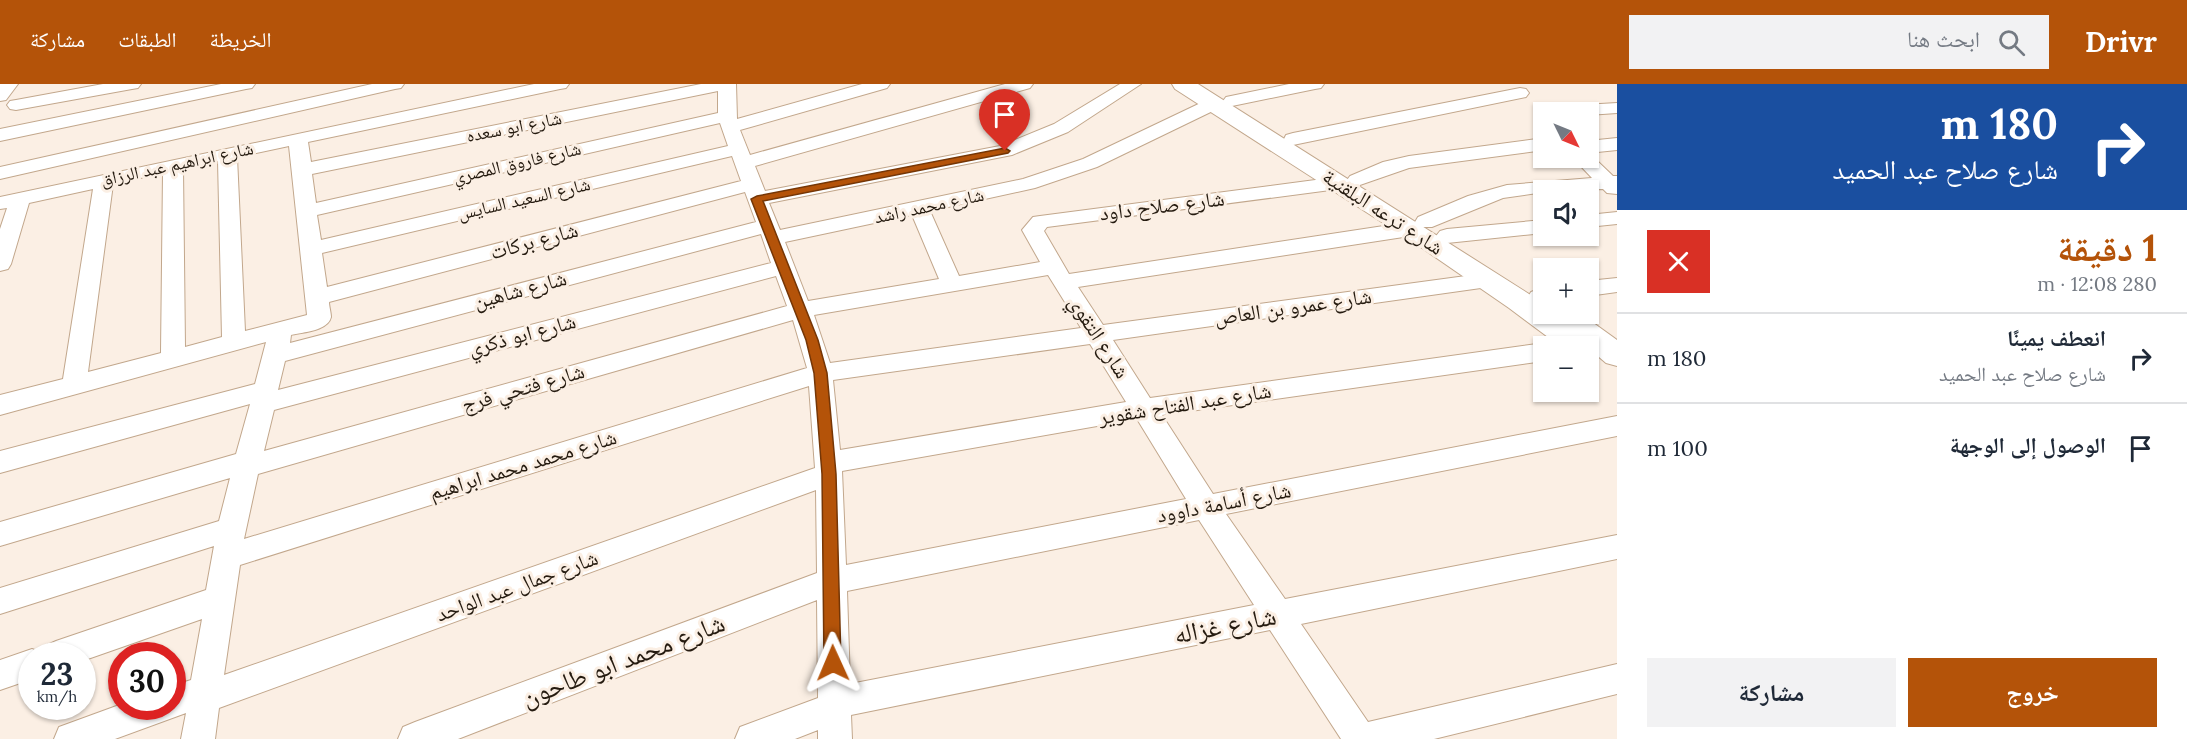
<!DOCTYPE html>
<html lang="ar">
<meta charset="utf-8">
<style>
body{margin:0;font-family:Lora,"Noto Naskh Arabic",serif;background:#f2f2f3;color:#1f2937;direction:rtl;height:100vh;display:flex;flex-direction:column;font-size:22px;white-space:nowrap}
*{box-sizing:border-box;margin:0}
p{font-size:20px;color:#747a83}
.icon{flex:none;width:33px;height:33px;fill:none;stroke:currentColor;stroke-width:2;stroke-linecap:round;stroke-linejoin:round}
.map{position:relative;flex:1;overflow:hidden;direction:ltr}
.details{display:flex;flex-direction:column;background:#fff;width:570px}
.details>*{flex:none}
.guide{background:#1a4fa0;color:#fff;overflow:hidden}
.needle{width:39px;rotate:133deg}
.tools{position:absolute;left:1533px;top:18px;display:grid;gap:12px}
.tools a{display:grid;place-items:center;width:66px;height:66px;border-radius:0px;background:#fff;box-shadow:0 2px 4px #0004;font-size:30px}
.speed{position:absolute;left:18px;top:558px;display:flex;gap:12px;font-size:30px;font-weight:700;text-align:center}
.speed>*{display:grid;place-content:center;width:78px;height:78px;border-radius:50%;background:#fff;box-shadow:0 2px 4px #0004;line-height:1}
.speed small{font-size:15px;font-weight:400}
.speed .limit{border:9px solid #d22;background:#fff;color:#111}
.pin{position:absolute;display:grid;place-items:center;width:51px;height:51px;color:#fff;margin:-62px -26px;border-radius:50% 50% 50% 0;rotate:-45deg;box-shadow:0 0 6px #0007}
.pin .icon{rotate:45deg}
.me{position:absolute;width:66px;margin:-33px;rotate:359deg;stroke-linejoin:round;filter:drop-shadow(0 0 4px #0008)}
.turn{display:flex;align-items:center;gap:21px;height:126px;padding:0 30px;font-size:27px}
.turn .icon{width:78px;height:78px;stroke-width:2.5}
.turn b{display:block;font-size:42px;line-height:51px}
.round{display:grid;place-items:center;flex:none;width:63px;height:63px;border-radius:0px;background:#f2f2f3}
.headline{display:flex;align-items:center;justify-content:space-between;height:102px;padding:0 30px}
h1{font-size:36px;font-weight:700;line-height:45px;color:#b45309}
.cta{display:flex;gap:12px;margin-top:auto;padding:12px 30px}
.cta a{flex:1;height:69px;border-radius:0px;background:#b45309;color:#fff;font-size:24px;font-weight:700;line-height:69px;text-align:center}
.cta a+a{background:#f2f2f3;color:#1f2937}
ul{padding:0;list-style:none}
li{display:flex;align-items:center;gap:18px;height:90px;padding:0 30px;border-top:2px solid #e0e1e3}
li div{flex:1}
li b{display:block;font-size:22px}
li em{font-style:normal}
header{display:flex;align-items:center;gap:36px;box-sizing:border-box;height:84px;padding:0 30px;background:#b45309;color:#fff}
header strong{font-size:28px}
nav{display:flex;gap:33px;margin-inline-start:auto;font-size:21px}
.search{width:420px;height:54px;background:#f2f2f3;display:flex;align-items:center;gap:15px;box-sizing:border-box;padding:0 21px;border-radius:0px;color:#747a83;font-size:22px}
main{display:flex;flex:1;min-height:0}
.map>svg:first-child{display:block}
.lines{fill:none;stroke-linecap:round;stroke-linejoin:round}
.minor-casing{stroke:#c2a78c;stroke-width:2}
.tertiary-casing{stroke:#c2a78c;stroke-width:2}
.minor{fill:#fff;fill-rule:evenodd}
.tertiary{fill:#fff;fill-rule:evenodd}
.route{fill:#b45309;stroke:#753606;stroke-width:1.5}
.labels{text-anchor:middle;stroke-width:6;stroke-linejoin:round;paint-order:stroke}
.far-street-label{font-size:18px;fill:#251b10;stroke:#fbefe4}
.street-label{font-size:21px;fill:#251b10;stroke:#fbefe4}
.near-street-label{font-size:26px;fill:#251b10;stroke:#fbefe4}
</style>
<header>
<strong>Drivr</strong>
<div class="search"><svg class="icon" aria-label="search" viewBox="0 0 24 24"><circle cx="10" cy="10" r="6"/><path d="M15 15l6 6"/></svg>ابحث هنا</div>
<nav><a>الخريطة</a><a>الطبقات</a><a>مشاركة</a></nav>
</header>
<main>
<section class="details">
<div class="guide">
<div class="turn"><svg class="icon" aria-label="right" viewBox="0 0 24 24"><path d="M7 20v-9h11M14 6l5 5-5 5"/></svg><div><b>180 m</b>شارع صلاح عبد الحميد</div></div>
</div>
<div class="headline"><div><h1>1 دقيقة</h1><p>280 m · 12:08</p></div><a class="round" style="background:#d93025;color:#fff"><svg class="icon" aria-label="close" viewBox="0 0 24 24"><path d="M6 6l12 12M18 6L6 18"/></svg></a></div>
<ul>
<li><svg class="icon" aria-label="right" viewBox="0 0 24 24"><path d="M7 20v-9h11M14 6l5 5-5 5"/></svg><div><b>انعطف يمينًا</b><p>شارع صلاح عبد الحميد</p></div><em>180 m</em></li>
<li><svg class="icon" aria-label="arrive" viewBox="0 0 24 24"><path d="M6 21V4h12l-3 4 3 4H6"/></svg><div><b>الوصول إلى الوجهة</b></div><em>100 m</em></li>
</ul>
<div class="cta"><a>خروج</a><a>مشاركة</a></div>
</section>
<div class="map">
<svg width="1617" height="655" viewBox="0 0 1617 655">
<rect width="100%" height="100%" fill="#fbefe4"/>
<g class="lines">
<g class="minor-casing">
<path id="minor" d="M0,0H18L6,16L0,17Z
M103,0H141L138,4L132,5L16,26L10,25L7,21L10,17L16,16Z
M221,0H255L252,4L246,5L0,57V45Z
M372,0H404L401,4L395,5L0,95V83Z
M534,0H569L566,4L560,5L308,58L311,78L701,0H736L737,35L862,0H890L887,4L740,46L750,71L1005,0H1033L1030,4L755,82L765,107L1000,62L1054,40L1120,0H1141L1068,48L1012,71L769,119L780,146L1023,95L1083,75L1209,15H1221L1224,19L1221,23L1097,83L1035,104L930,127L959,192L1040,178L1022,146L1033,133L1040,132L1338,93L1345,95L1348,99L1345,103L1338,105L1047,143L1044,147L1069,190L1410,138L1416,140L1415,138L1418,133L1468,112L1507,101L1592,94L1573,74H1588L1590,70L1613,92H1617V110L1607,109L1603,105L1544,106V108L1503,114L1432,143H1419L1420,145L1417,150L1410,152L1078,203L1103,241L1488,189L1496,191L1499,196L1496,201L1488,203L1113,256L1150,314L1544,259L1552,262H1544V277L1162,331L1213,410L1617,332V352L1226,430L1285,515L1617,451V475L1301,540L1368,638L1617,580V610L1434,655H1341L1270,546L851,631L852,655H818V646L795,655H735L740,643L818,614L817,516L458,655H398L403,643L415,638L817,489L816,406L219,624L215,655H181L186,629L115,655H54L59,643L122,620V622H172V602L191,596L202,535L82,577V572H32V595L0,606V576L32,565L42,569L45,562L56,557L206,506L214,462L0,530V504L219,437L230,394L0,462V438L236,370L250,320L0,389V367L255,300L266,258L0,331V311L63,295L93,105L29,119L11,180L8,185L0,187V145L7,124L0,125V113ZM718,7V29L316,119L312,90ZM720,39L728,62L321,156L317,131ZM289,62L307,231L245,247L237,73ZM732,72L741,97L327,203L322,169ZM218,77L222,253L185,263L183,85ZM163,89L161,269L88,288L113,100ZM745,108L756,138L290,259L291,251C303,248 328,247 331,233C331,229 329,222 329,218ZM912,131L939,195L808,217L785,158ZM761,150L771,179L278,306L285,277ZM1048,191L1081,244L830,279L814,231ZM776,192L787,222L264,367L274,326ZM793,236L807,284L244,455L258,390ZM1090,260L1126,318L840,366L833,296ZM809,302L815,384L224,591L240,481ZM1137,335L1186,415L846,481L842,387ZM1199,436L1254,521L850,600L847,507Z
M1289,0H1324L1321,4L1315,5L1232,22L1226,21L1223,17L1226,13Z
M1520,4L1526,5L1529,9L1526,13L1293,61L1286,59L1284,55L1286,51L1293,49Z
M1617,19V29L1588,31V28H1544V32L1541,28L1544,24L1550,23Z
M1544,54V66L1409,84L1357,102L1350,100L1347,96L1350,92L1383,78L1409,72Z
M1617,54V66L1588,69V57Z
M1617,128V140L1588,143V131Z
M1544,136V149L1447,159L1440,157L1436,152L1440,147L1447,145Z
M1617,194V208L1588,212V197Z
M1539,205H1544V220L1531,218L1528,213L1531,208Z"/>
</g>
<g class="tertiary-casing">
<path id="tertiary" d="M1172,0H1198L1529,210L1544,221V230H1581L1617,256V282L1606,279L1592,267L1588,270V262H1560L1509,224L1422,164L1175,5Z"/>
</g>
<use href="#minor" class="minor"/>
<use href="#tertiary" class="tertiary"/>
</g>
<path class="route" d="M1005,64L1010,67L1008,69L763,117L818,256L827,289L836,390L841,579L839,584L833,587L827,584L824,579L822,390L814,289L806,256L751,115L757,112Z"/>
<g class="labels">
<g class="far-street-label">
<text transform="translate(514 43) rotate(-11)" y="6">شارع ابو سعده</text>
<text transform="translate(517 79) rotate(-13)" y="6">شارع فاروق المصري</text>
<text transform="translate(177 80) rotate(-12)" y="6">شارع ابراهيم عبد الرزاق</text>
<text transform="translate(524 115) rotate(-13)" y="6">شارع السعيد السايس</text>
<text transform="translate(929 122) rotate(-12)" y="6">شارع محمد راشد</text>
</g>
<g class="street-label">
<text transform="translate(1162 122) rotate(-7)" y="7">شارع صلاح داود</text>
<text transform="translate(1383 128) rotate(33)" y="7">شارع ترعه البلقنية</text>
<text transform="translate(534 157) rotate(-15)" y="7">شارع بركات</text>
<text transform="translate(520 206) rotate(-15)" y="7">شارع شاهين</text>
<text transform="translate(1293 223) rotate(-8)" y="7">شارع عمرو بن العاص</text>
<text transform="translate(522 251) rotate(-15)" y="7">شارع ابو ذكري</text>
<text transform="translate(1099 253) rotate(57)" y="7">شارع التقوي</text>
<text transform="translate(523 304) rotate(-16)" y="7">شارع فتحي فرج</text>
<text transform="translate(1185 320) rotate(-9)" y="7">شارع عبد الفتاح شقوير</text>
<text transform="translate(523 381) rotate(-17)" y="7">شارع محمد محمد ابراهيم</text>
<text transform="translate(1224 419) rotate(-11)" y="7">شارع أسامة داوود</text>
<text transform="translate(517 502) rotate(-20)" y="7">شارع جمال عبد الواحد</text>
</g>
<g class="near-street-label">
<text transform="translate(1225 541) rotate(-11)" y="9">شارع غزاله</text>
<text transform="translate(623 576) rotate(-21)" y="9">شارع محمد ابو طاحون</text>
</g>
</g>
</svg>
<div class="tools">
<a><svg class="needle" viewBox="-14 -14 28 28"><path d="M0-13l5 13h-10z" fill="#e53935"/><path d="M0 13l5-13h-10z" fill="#747a83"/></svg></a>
<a><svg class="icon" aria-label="sound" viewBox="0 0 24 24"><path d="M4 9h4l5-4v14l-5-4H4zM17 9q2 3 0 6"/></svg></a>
<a>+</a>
<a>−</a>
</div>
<div class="speed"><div>23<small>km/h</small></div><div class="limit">30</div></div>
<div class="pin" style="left:1005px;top:67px;background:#d93025"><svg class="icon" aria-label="arrive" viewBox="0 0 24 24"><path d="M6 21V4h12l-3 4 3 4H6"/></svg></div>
<svg class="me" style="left:833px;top:579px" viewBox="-20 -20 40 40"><path d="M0-17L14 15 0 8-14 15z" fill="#b45309" stroke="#fff" stroke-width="4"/></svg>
</div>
</main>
